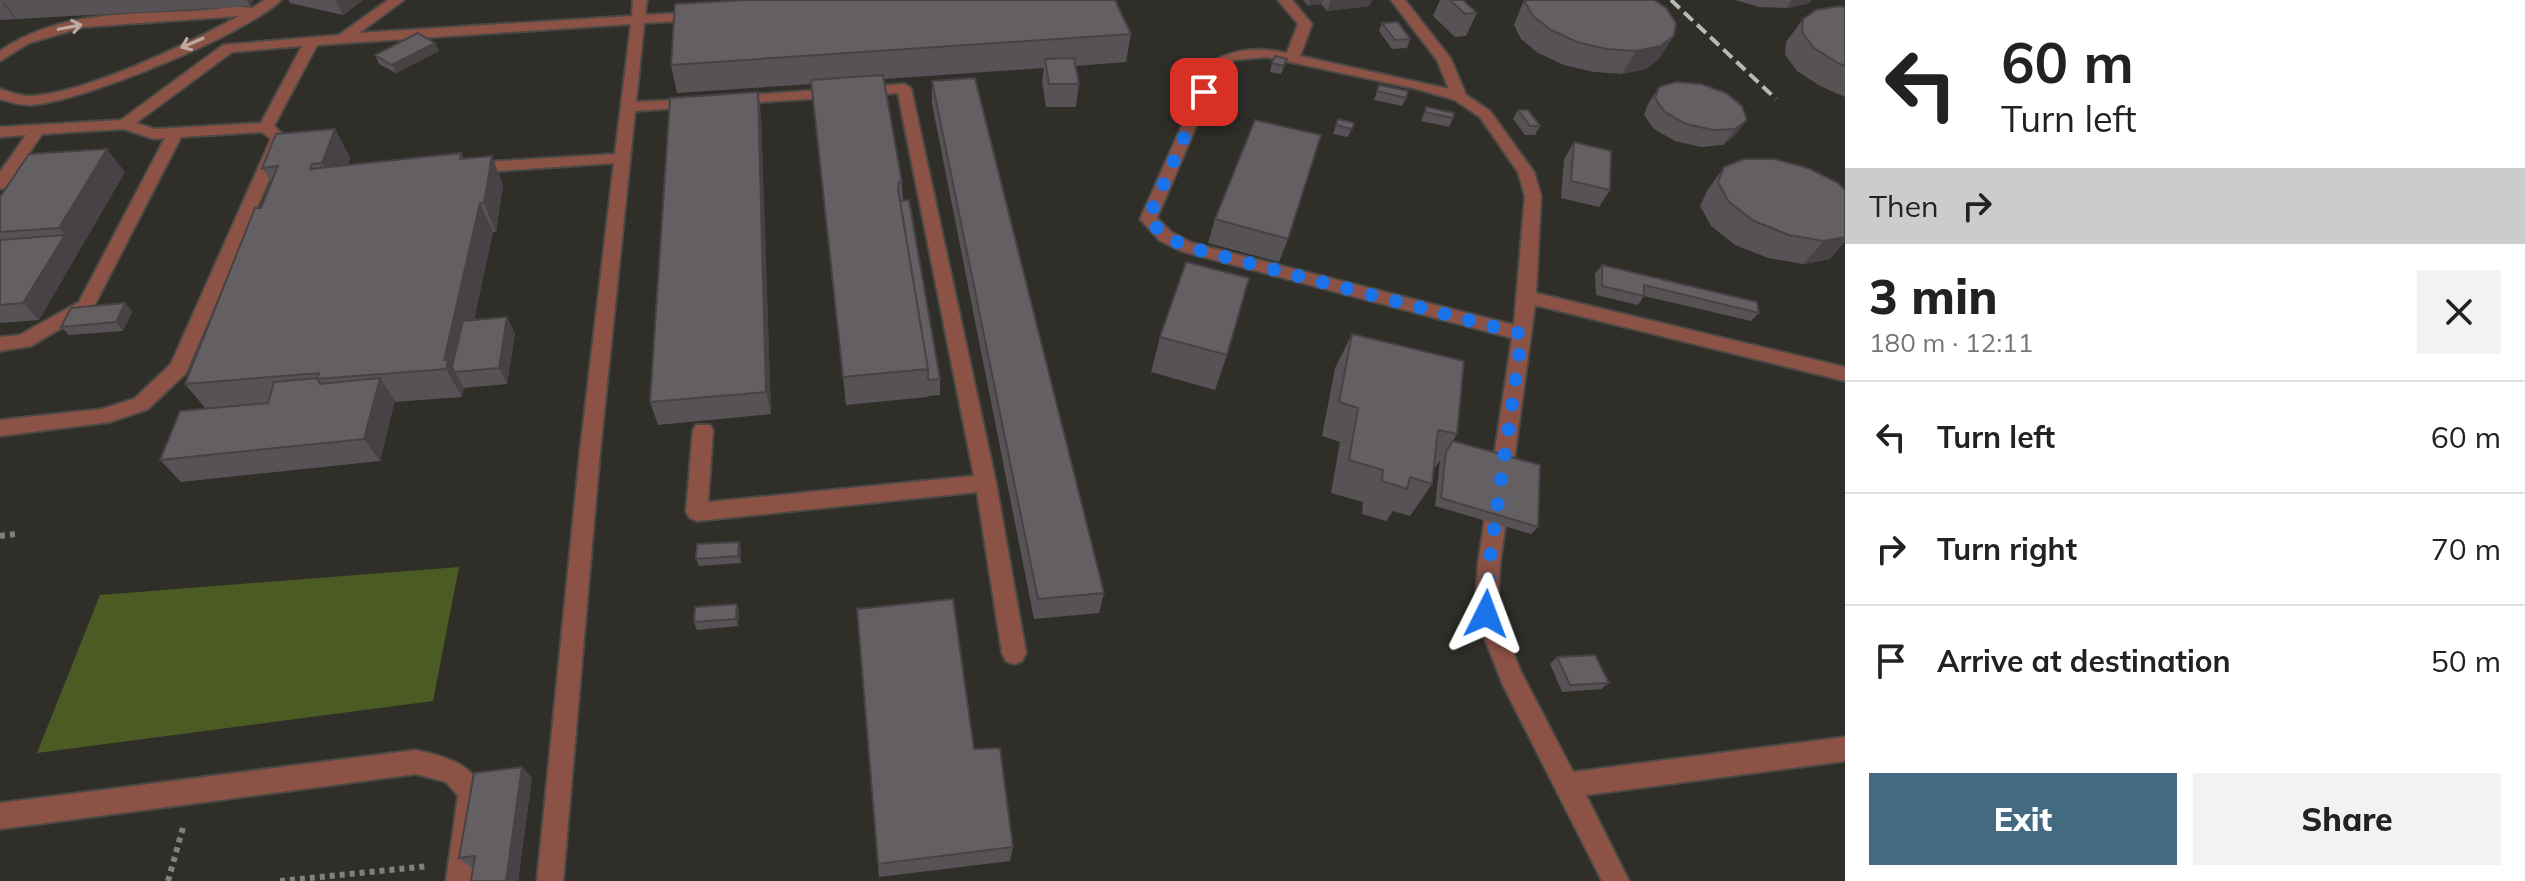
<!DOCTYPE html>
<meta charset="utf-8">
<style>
body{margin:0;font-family:Mulish,sans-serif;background:#f2f2f2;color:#222;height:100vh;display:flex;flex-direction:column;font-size:30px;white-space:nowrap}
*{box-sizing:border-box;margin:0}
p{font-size:26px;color:#767676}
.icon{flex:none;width:44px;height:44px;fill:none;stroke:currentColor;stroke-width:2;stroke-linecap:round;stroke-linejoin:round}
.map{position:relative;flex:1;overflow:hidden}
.panel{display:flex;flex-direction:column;background:#fff;width:680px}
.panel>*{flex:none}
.hud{background:#fff;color:#222;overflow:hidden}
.pin{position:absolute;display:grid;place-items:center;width:68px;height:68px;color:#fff;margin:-34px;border-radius:16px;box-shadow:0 4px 12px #0006}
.me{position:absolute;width:88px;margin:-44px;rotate:3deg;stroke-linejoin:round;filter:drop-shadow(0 0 6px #0008)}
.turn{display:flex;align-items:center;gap:28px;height:168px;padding:0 24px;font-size:36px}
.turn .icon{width:104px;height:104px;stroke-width:2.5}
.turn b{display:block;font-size:56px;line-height:68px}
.then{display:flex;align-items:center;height:76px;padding:0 24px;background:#0003;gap:16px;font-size:30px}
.round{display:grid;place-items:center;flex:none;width:84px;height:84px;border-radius:0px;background:#f2f2f2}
.headline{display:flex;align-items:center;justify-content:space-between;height:136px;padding:0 24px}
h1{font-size:48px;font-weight:800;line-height:60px}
.button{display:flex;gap:16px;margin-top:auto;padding:16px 24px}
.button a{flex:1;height:92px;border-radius:0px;background:#436a80;color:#fff;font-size:32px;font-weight:800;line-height:92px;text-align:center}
.button a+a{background:#f2f2f2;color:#222}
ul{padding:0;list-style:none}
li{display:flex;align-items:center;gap:24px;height:112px;padding:0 24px;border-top:2px solid #e0e0e0}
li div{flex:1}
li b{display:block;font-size:30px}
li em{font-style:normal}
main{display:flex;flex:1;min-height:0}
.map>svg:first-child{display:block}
.green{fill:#4b5b23}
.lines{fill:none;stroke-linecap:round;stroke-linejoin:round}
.minor-casing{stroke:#4a4944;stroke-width:4}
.path{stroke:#81817c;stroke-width:6;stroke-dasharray:5 5;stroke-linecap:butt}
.minor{fill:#8d5246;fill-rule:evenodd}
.rail{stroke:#b8b8b4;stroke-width:4;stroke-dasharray:12 6;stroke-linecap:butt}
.wall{fill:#565255}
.shaded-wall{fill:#464245}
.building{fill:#645f63;stroke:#464245;stroke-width:2}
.oneway{stroke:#bda8a2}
.route{stroke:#1a73e8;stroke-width:14;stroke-dasharray:0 25.2}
</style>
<main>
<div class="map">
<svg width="1845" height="881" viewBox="0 0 1845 881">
<rect width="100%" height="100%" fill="#2f2e29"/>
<path class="green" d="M459,567L433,701L37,753L100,595Z"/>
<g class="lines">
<g class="minor-casing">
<path id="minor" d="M265,0H281C247,34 79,103 30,105C20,105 10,102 0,99V89C10,92 19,96 30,96C85,94 189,43 239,16L84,27L29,43L0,61V51C58,11 129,14 197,11C214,10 236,5 252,8Z
M388,0H404L359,33L632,16L633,0H647L645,15L698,12L705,16L698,20L644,23L636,102L693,99L700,103L693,107L635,111L600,452L563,881H537L580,452L614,163L468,173L460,168L468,163L615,154L631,24L317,45L274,126L287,138L186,373L148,409L110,422L0,436V420L102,409L134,399L171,364L271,139L262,132L181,137L92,310L31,346L0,351V337L20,335L79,302L165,138L154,139L124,129L42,134L6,188L0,189V172L26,135L0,137V127L121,120L223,45L339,35ZM302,46L261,123L155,129L136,123L232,52Z
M1278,0H1292L1312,24L1300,56L1449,89L1437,60L1391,0H1405L1451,59L1466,95L1490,111L1534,172L1541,196L1536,293L1845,367V381L1535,305L1500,564L1497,614L1521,672L1573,772L1845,737V761L1586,795L1629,881H1602L1503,685L1475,614L1478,564L1512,338L1181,251L1159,240L1140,219L1210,63C1234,48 1259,47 1287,53L1298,24ZM1267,57L1417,89L1455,100L1480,117L1518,172L1525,196L1514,325L1192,243L1171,232L1157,218L1221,68L1234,60Z
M904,84L911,88L996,483L1026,653L1022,661L1014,664L1006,661L1002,653L977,492L697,521L690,518L686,512L693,430L696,425H710L713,430L708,502L974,476L898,93L733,104L726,100L733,96Z
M416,750C445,757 471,762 484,792L472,881H446L458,796L446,782L416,774L0,829V803Z"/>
</g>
<path class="path" d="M0,536L15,534
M168,881L184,824
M280,881L429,866"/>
<use href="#minor" class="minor"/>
<path class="rail" d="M1671,0L1776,99"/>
</g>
<path class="wall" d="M0,0H253L250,6L0,20Z
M288,0H363L343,15L290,3Z
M1303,0H1372L1369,6L1327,11L1321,4L1308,6Z
M1440,0H1463L1477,13L1466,36L1455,37L1433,16Z
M1524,0H1654L1659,59L1646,69L1622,74L1594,72L1564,65L1538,53L1521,39L1514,25Z
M1735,0H1812L1807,4L1786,8L1759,7Z
M1845,7V97L1820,86L1797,71L1785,55L1786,42L1803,19Z
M1382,23L1410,39L1407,48L1392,49L1379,31Z
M1131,34L1126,62L1076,66L1079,84L1076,107H1046L1042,82L1044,68L884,79L902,182L903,200L940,379V395L928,396V395V397L846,405L812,84L677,93L671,65Z
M435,43L439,51L396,73L379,64L375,55Z
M1287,59L1281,74L1270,72L1272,63Z
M932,81L1104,593L1099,613L1034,619L932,104Z
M1379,85L1406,98L1402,106L1374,100Z
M1659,87L1742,106L1734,136L1723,145L1701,147L1675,141L1654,129L1644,115L1648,104Z
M758,92L761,116L771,414L658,425L650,402Z
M1426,107L1453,118L1449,127L1421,121Z
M1518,110L1540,126L1535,135H1525L1513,119Z
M1338,119L1354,123L1348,137L1333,134Z
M335,129L350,158L348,165L461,153L464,159L503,185L496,232H493L474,320L507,317L515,334L507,384L463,388L462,397L394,402L380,461L181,482L160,460L206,409L185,384L272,183L262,168Z
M1574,142L1610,190L1599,207L1561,198L1564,159Z
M1724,167L1808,168L1830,259L1803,264L1768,258L1735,245L1711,226L1700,206L1707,191Z
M125,172L39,320L0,323V197Z
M1215,219L1288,239L1279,262L1208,243Z
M1602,265L1759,313L1751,321L1644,296L1638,305L1596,295L1595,274Z
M125,303L132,312L123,331L69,335L61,327Z
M1352,334L1457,434L1453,441L1538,527L1531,534L1435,506L1440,460L1435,468L1434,467L1432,484L1410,516L1393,511L1386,521L1362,514L1363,502L1331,493L1340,442L1322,436L1335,368Z
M1160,337L1227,355L1215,390L1151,372Z
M739,542L741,550V563L699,566L696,559Z
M737,604L739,611L738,626L697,630L694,622Z
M1557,657L1609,683L1601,689L1562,692L1550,664Z
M974,749L1013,847L1010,861L879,877L878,864Z
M522,767L532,778L518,881H471L473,868H471L459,858Z"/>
<path class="shaded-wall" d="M247,0H253L250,6Z
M336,0H363L343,15Z
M1310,0H1323L1321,4L1308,6Z
M1331,0H1372L1369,6L1327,11Z
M1792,0H1812L1807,4L1786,8Z
M4,2L16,18L15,19L3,3Z
M1674,36L1659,59L1646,69L1622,74L1636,51Z
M435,43L439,51L396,73L392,65Z
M758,92L761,116L771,414L766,392Z
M1747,120L1734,136L1723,145L1735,129Z
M335,129L350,158L339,192L322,163Z
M107,149L125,172L79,251L59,228Z
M492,156L503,185L496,232L484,203Z
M480,203L493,232L463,371L455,372L464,388L462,397L446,369L444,360Z
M65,235L79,251L39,320L23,303Z
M1845,237V242L1830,259L1803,264L1824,241Z
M125,303L132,312L123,331L116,322Z
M507,317L515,334L507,384L499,368Z
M380,378L395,401L380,461L364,439Z
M739,542L741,550V563L738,556Z
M737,604L739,611L738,626L736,619Z
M522,767L532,778L518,881H506Z"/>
<path class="building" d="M746,0H1115L1131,34L671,65L675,4Z
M1450,0H1463L1477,13L1465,14Z
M1526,0H1654L1666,8L1676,23L1674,36L1660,46L1636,51L1607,49L1577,42L1551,30L1533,16L1525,2Z
M1839,6L1845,7V66L1838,63L1814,48L1802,32L1803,19L1816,10Z
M1398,22L1410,39L1395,40L1382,23Z
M418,33L435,43L392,65L375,55Z
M1275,56L1287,59L1284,66L1272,63Z
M1074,58L1079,84H1049L1045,59Z
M883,75L902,182H899L898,189L928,369L843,377L811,80Z
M975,78L1104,593L1038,599L932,81Z
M1676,82L1701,84L1726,93L1742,106L1747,120L1735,129L1713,130L1686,124L1665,112L1655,98L1659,87Z
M1379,85L1408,91L1406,98L1377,91Z
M758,92L766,392L650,402L670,98Z
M1426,107L1454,113L1453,118L1425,112Z
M1518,110H1528L1540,126H1530Z
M1338,119L1354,123L1352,129L1336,125Z
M1255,120L1321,135L1288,239L1215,219Z
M335,129L322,163L312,164L310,169L461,153L460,159L492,156L484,203H480L444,360H448L446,369L317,379L319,373L185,384L255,208H261L278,166L262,168L276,134Z
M1574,142L1611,151L1610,190L1571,181Z
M107,149L59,228L0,232V197L29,154Z
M1744,159H1774L1808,168L1838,183L1845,190V237L1824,241L1789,235L1754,221L1729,202L1718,182L1724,167Z
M909,200L940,379L929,380L928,379V369L900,201Z
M65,235L23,303L0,305V240Z
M1186,262L1249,278L1227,355L1160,337Z
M1602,265L1757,302L1759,313L1644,285V296L1602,286Z
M125,303L116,322L61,327L71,308Z
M507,317L499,368L455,372L452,367L463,321Z
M1352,334L1464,361L1457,434L1438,430L1432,484L1410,477L1407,489L1382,481L1383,470L1349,460L1358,408L1339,402Z
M317,378L320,384L380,378L364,439L160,460L180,411L268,403L274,382Z
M1453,441L1540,465L1538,527L1441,498L1446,452Z
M739,542L738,556L696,559L697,544Z
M953,599L974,749L1000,748L1013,847L878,864L857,609Z
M737,604L736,619L694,622L695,607Z
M1595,655L1609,683L1570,685L1557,657Z
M522,767L506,881H471L475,856L459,858L474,773Z"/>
<defs><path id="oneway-shaft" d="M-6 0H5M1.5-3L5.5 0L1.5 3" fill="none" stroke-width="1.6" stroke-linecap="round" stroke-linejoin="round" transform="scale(2)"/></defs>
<g class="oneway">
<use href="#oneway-shaft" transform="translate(70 27) rotate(-11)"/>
<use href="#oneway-shaft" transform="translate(192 43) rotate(157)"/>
</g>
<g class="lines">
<path class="route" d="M1204,92L1148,219L1165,236L1187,247L1522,334L1489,564L1486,614"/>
</g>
</svg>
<div class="pin" style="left:1204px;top:92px;background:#d93025"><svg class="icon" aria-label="arrive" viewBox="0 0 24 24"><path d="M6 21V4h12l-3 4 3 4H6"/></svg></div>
<svg class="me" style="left:1486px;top:614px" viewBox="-20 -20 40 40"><path d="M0-17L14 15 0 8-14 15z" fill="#1a73e8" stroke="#fff" stroke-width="4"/></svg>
</div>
<section class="panel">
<div class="hud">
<div class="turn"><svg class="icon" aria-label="left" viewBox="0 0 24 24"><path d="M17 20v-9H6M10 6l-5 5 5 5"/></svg><div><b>60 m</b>Turn left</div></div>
<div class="then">Then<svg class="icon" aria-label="right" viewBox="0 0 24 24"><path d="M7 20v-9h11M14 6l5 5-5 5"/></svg></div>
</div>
<div class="headline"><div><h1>3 min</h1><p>180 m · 12:11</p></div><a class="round"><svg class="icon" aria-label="close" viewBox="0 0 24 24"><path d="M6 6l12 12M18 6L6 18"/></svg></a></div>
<ul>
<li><svg class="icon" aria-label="left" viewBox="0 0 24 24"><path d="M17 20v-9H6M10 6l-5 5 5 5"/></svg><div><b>Turn left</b></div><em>60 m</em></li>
<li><svg class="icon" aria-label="right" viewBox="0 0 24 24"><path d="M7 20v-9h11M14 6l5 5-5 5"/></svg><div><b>Turn right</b></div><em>70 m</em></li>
<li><svg class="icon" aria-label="arrive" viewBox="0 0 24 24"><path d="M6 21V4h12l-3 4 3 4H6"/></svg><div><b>Arrive at destination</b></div><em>50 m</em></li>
</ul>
<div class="button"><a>Exit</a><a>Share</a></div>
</section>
</main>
